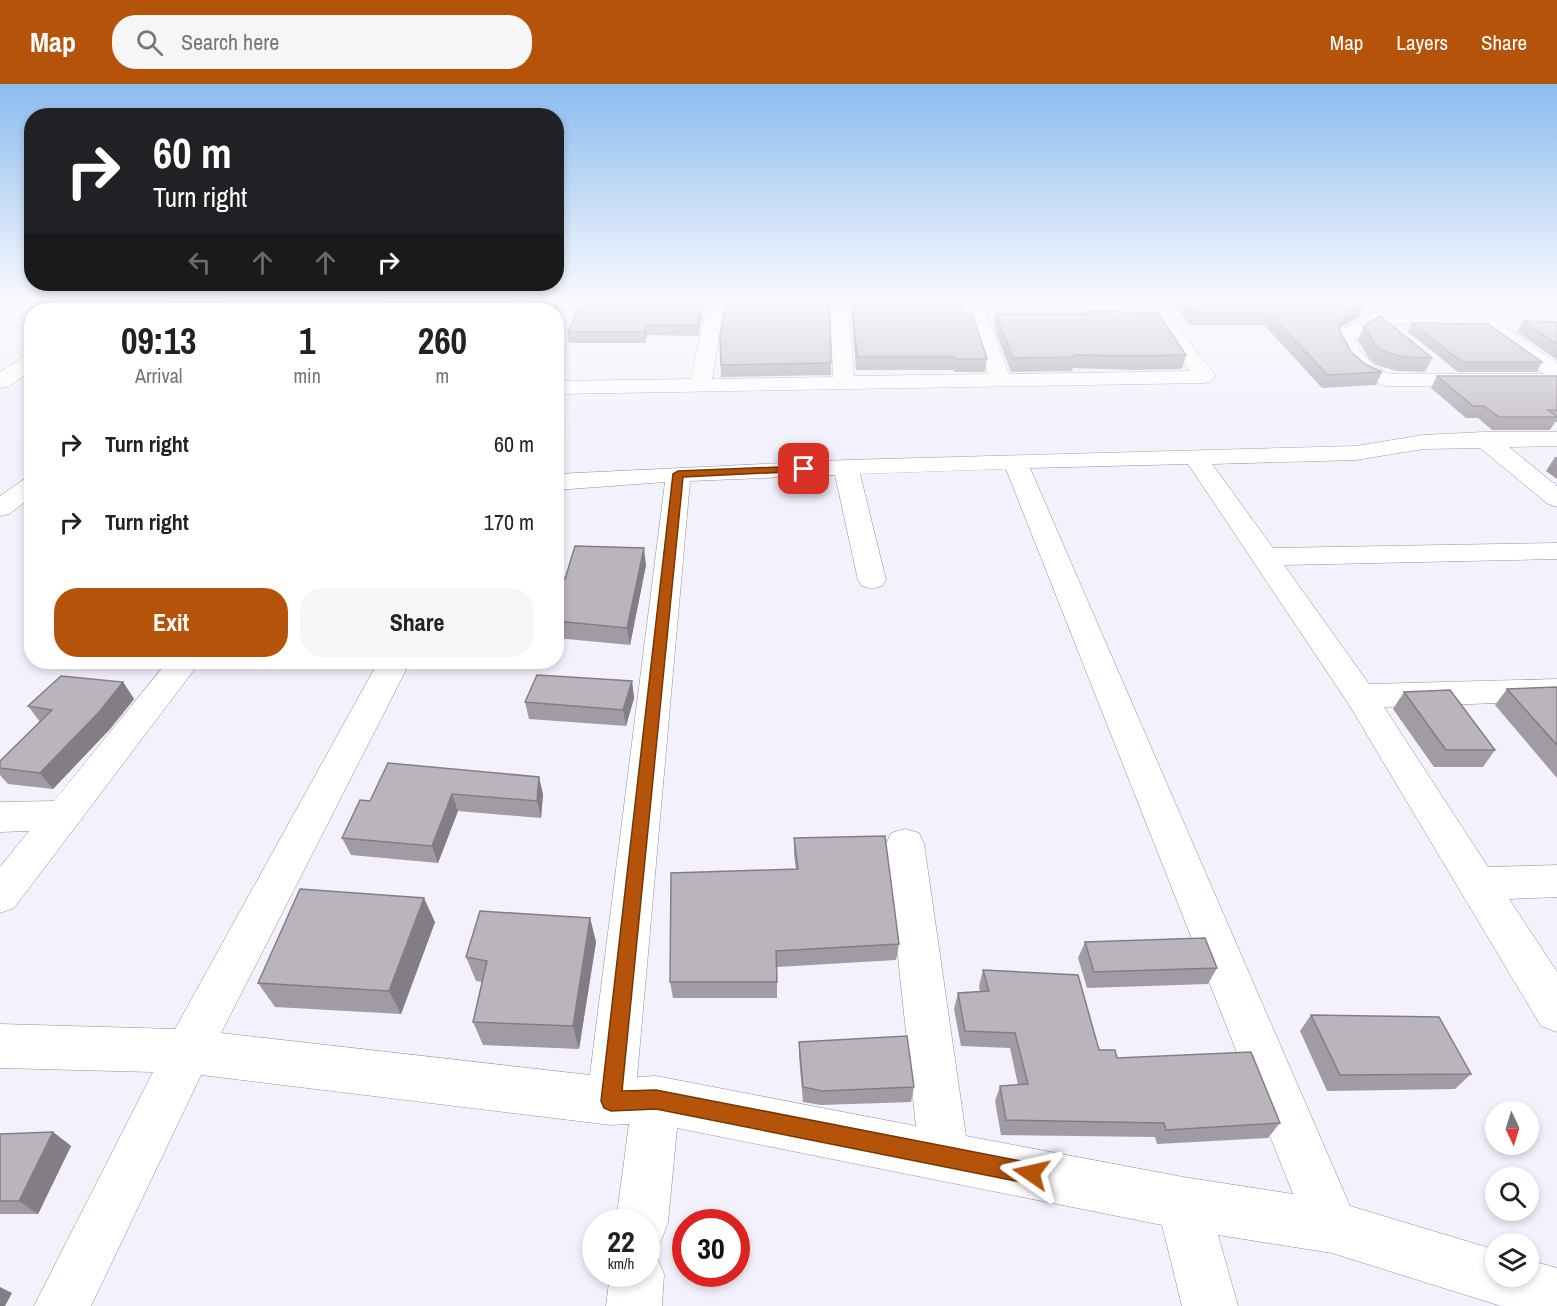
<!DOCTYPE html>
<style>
body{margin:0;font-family:"Archivo Narrow",sans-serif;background:#f6f6f6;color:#222;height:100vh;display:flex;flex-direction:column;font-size:22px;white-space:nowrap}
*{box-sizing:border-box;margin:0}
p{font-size:20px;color:#767676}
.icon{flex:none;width:33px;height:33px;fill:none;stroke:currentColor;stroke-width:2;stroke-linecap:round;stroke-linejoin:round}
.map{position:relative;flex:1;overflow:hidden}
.drawer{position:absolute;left:24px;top:219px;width:540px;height:366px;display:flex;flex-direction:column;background:#fff;border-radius:24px;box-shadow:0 3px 9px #0003}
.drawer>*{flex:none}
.top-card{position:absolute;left:24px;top:24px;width:540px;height:183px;border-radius:24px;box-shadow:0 3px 9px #0003;background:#202124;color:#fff;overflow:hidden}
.needle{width:39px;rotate:176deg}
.tools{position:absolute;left:1485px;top:1017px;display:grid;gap:12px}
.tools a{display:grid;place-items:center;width:54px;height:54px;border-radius:50%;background:#fff;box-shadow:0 3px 9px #0003;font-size:30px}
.speed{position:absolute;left:582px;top:1125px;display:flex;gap:12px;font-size:30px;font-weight:700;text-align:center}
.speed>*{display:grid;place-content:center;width:78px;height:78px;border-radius:50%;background:#fff;box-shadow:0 3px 9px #0003;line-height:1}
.speed small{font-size:15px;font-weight:400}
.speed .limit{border:9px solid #d22;background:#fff;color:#111}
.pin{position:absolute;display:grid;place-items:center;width:51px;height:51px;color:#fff;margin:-26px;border-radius:12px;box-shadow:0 3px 9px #0006}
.me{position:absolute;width:66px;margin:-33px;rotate:281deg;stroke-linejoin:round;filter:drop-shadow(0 0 4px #0008)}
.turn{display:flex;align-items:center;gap:21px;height:126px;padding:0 30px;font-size:27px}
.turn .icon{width:78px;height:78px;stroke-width:2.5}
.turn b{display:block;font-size:42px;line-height:51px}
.lanes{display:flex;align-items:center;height:57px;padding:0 30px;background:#0003;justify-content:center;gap:30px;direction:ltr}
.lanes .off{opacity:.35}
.eta{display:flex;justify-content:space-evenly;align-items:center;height:102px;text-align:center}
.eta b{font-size:36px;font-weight:700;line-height:42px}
.primary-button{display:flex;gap:12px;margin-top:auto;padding:12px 30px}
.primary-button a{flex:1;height:69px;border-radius:24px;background:#b45309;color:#fff;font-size:24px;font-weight:700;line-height:69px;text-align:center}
.primary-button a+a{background:#f6f6f6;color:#222}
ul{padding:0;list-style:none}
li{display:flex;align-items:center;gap:18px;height:78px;padding:0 30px}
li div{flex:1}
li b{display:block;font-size:22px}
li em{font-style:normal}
header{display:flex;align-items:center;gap:36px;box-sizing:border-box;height:84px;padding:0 30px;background:#b45309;color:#fff}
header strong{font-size:28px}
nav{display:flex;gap:33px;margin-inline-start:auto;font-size:21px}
.search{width:420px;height:54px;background:#f6f6f6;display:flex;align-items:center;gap:15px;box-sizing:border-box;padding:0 21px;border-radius:24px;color:#767676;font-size:22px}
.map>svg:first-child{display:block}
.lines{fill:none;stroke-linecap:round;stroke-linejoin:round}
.minor-casing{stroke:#908f99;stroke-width:1}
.minor{fill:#fff;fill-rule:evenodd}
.wall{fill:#a29ba3}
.shaded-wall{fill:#847e84}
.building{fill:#bcb4bd;stroke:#847e84;stroke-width:1.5}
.route{fill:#b45309;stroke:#753606;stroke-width:1.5}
</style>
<header>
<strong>Map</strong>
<div class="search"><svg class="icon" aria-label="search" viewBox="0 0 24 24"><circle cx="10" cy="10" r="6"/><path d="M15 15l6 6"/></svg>Search here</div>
<nav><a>Map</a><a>Layers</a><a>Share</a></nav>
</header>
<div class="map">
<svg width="1557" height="1222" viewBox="0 0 1557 1222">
<rect width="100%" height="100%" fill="#f2f1fc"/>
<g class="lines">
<g class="minor-casing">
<path id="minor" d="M108,215H130L116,226H95L97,222Z
M168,215H437L439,219L437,223L430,225L177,221L171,219Z
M511,215H586L566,261L563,265L556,267V239L562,227L504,225L502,221L504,217Z
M708,215H726L712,295L833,293L830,215H848L854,292L988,290L963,215H981L1009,290L1190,287L1139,215H1157L1215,291L1211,298L1203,299L556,310V297L691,295Z
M1375,228L1481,231L1495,236L1557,279V302H1387C1362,296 1342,279 1335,254L1344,244ZM1379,240L1472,241L1481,244L1544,290H1389C1374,282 1360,272 1355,255Z
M32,270V286L8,303L0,304V288L25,272Z
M1484,348H1557V362L1509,363L1557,402V423L1548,420L1480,364L1423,365L1356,376L1212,380L1273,464L1557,459V475L1284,481L1369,600L1557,595V617L1384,623L1488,783L1557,781V813L1509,815L1557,888V948L1541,942L1348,619L1188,380L1030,384L1350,1122L1496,1166V1192H1528V1176L1557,1184V1222H1501L1332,1169L1218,1151L1238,1222H1182L1162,1141L677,1044L668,1138L661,1157L646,1162V1138H616L629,1040L611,1041L201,991L91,1222H34L153,988L0,984V940L175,945L378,578H410L221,949L590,991L665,398L556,406V390L846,376L1356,362L1423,351ZM1006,385L1293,1110L1183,1093L966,1052L924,760L919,749L905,745L891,749L886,760L916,1042L656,992L637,993L690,397L835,391L858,496L862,502L872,505L882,502L886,496L860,390Z
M32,394V413L9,430L0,432V412L23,396Z
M167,578H200L14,824L0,829V783L29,747L0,748V718L54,717Z
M646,1167L656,1171L664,1190L662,1222H606L610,1190H646Z"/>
</g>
<use href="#minor" class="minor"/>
</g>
<path class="wall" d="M655,215H704V221L698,252L647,251L645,259H569L568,248Z
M852,215L964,230L987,275L985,288H954V286H856L851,225Z
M1169,215H1357L1359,233L1342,242L1340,246L1351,268L1365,280L1382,288L1376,301L1322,304L1264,241H1190Z
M166,224H225L222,226H167Z
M1085,227L1186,271L1182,285L1135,286L1073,284L1072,287L1011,288L994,243L996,230H1085Z
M1523,237L1557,238V276L1517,248Z
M1412,239L1542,278L1537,288H1458L1408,248Z
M1364,242L1432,274L1425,288L1396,287L1377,281L1369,275L1358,256Z
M720,251L831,279V291L721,293Z
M1437,292H1557V338H1555L1550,346H1492L1478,334H1466L1431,304Z
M1555,373H1557V395L1546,387Z
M646,481L630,561L556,554V494L565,495Z
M632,597L634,614L626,642L529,635L525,618Z
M123,598L134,615L110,645L53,705L8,700L0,691V677L40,638L28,622Z
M1557,604V694L1495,621L1507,605Z
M1404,608L1495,666L1483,683H1434L1393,625Z
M388,679L543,710L541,734L458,727L438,779L351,771L342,754L370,717Z
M794,754L899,860L896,876L777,883V914H673L670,898L796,785L794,771Z
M590,834L596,858L579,965L483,961L473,938L482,898L476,897L466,873Z
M435,838L401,930L275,923L258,899Z
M1085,858L1217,884L1208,900L1087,904L1078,874Z
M983,886L1099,966L1117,974L1280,1039L1268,1054L1157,1060L1155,1053L1001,1051L995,1017L1000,1002L1018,1001L1010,964L961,962L954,925L958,909L980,908L979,902Z
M1311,931L1471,990L1455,1005L1327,1007L1300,947Z
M799,958L914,1003L911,1018L821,1021L803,1018L799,973Z
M53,1048L71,1062L38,1130H0V1050Z"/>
<path class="shaded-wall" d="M703,215H704V221L698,252L697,241Z
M557,216L559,229L556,233V226H552Z
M222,217L225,224L222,226H214L213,225Z
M1364,221L1359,233L1342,242L1333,255L1338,243L1347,231Z
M646,241L647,251L645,259L644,248Z
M644,464L646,481L630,561L627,544Z
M632,597L634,614L626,642L623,626Z
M123,598L134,615L110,645L53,705L40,689Z
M539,693L543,710L541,734L537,717Z
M452,710L458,727L438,779L432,762Z
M424,814L435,838L401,930L389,907Z
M590,834L596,858L579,965L573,942Z
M53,1048L71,1062L38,1130L19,1117Z
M0,1203L12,1209L5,1222H0Z"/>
<path class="building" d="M386,215H469L557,216L552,226H379Z
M582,215L655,216L703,215L697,241H646L644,248H568Z
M726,215H829L831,279L721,281L720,251Z
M852,215H961L964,230H972L987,275H956L955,273H857Z
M1182,215H1357L1364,221L1347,231L1338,243L1351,268L1365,280L1382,288L1328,291L1268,229H1194Z
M177,217H222L213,225L166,224Z
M1085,227L1158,229L1186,271L1138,272L1074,271L1075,273L1013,274L996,230H1087Z
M1380,232L1432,274L1403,273L1383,267L1375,261L1364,242Z
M1523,237L1557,238V260Z
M1412,239L1488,240L1542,278H1462Z
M1437,292H1557V326H1548L1557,333H1499L1484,322H1473Z
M575,462L644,464L627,544L556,537V494L565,495Z
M537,591L632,597L623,626L525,618Z
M61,592L123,598L99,628L40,689L0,684V677L52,626L28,622Z
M1556,603L1557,604V661L1507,605Z
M1450,606L1495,666H1446L1404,608Z
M388,679L539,693L537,717L452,710L432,762L342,754L360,716L370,717Z
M885,752L899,860L776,867L777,898H670L671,789L798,785L794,754Z
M300,805L424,814L389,907L258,899Z
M480,827L590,834L573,942L473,938L487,877L466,873Z
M1205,854L1217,884L1094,888L1085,858Z
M983,886L1078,891L1099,966H1115L1117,974L1251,968L1280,1039L1166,1046L1164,1039L1006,1036L1000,1002L1028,1000L1015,949L965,947L958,909L989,907Z
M1311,931L1439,933L1471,990L1340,991Z
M907,952L914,1003L822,1007L803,1003L799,958Z
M53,1048L19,1117H0V1050Z"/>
<linearGradient id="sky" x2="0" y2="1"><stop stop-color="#8bbcef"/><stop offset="0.56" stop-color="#f9f9fe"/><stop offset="1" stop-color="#f9f9fe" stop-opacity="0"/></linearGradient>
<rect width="1557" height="386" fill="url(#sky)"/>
<path class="route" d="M804,382L809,385L808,387L683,393L622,1007L656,1006L1031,1079L1038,1082L1041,1089L1038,1097L1031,1100L656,1025L611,1027L604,1024L601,1017L673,390L678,387Z"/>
</svg>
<div class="tools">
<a><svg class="needle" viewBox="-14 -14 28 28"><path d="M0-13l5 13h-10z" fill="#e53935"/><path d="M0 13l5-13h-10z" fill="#767676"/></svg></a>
<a><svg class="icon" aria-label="search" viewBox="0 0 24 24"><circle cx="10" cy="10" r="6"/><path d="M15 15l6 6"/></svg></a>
<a><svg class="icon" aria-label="layers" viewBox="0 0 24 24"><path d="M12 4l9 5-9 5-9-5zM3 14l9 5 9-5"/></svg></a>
</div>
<div class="speed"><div>22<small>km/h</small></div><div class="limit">30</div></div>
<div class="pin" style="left:804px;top:385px;background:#d93025"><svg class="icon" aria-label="arrive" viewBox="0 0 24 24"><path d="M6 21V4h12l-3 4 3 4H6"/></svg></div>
<svg class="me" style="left:1031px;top:1089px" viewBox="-20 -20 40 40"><path d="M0-17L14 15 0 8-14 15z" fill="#b45309" stroke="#fff" stroke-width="4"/></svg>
<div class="top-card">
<div class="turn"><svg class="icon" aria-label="right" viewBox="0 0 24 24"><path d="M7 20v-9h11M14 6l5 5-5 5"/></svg><div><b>60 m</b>Turn right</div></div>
<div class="lanes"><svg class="icon off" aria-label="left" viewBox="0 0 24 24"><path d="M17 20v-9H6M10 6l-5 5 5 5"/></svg><svg class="icon off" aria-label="ahead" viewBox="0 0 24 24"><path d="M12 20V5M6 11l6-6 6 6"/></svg><svg class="icon off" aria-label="ahead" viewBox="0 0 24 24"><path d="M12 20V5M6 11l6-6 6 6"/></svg><svg class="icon" aria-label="right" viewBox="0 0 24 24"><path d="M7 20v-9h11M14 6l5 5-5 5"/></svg></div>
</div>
<section class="drawer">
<div class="eta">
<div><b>09:13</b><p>Arrival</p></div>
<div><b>1</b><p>min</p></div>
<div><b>260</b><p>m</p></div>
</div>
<ul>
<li><svg class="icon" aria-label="right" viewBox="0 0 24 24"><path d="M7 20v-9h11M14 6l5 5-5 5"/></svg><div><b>Turn right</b></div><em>60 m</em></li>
<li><svg class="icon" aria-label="right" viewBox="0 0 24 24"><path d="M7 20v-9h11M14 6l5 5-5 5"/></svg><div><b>Turn right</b></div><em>170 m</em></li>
</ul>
<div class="primary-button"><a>Exit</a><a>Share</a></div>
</section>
</div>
